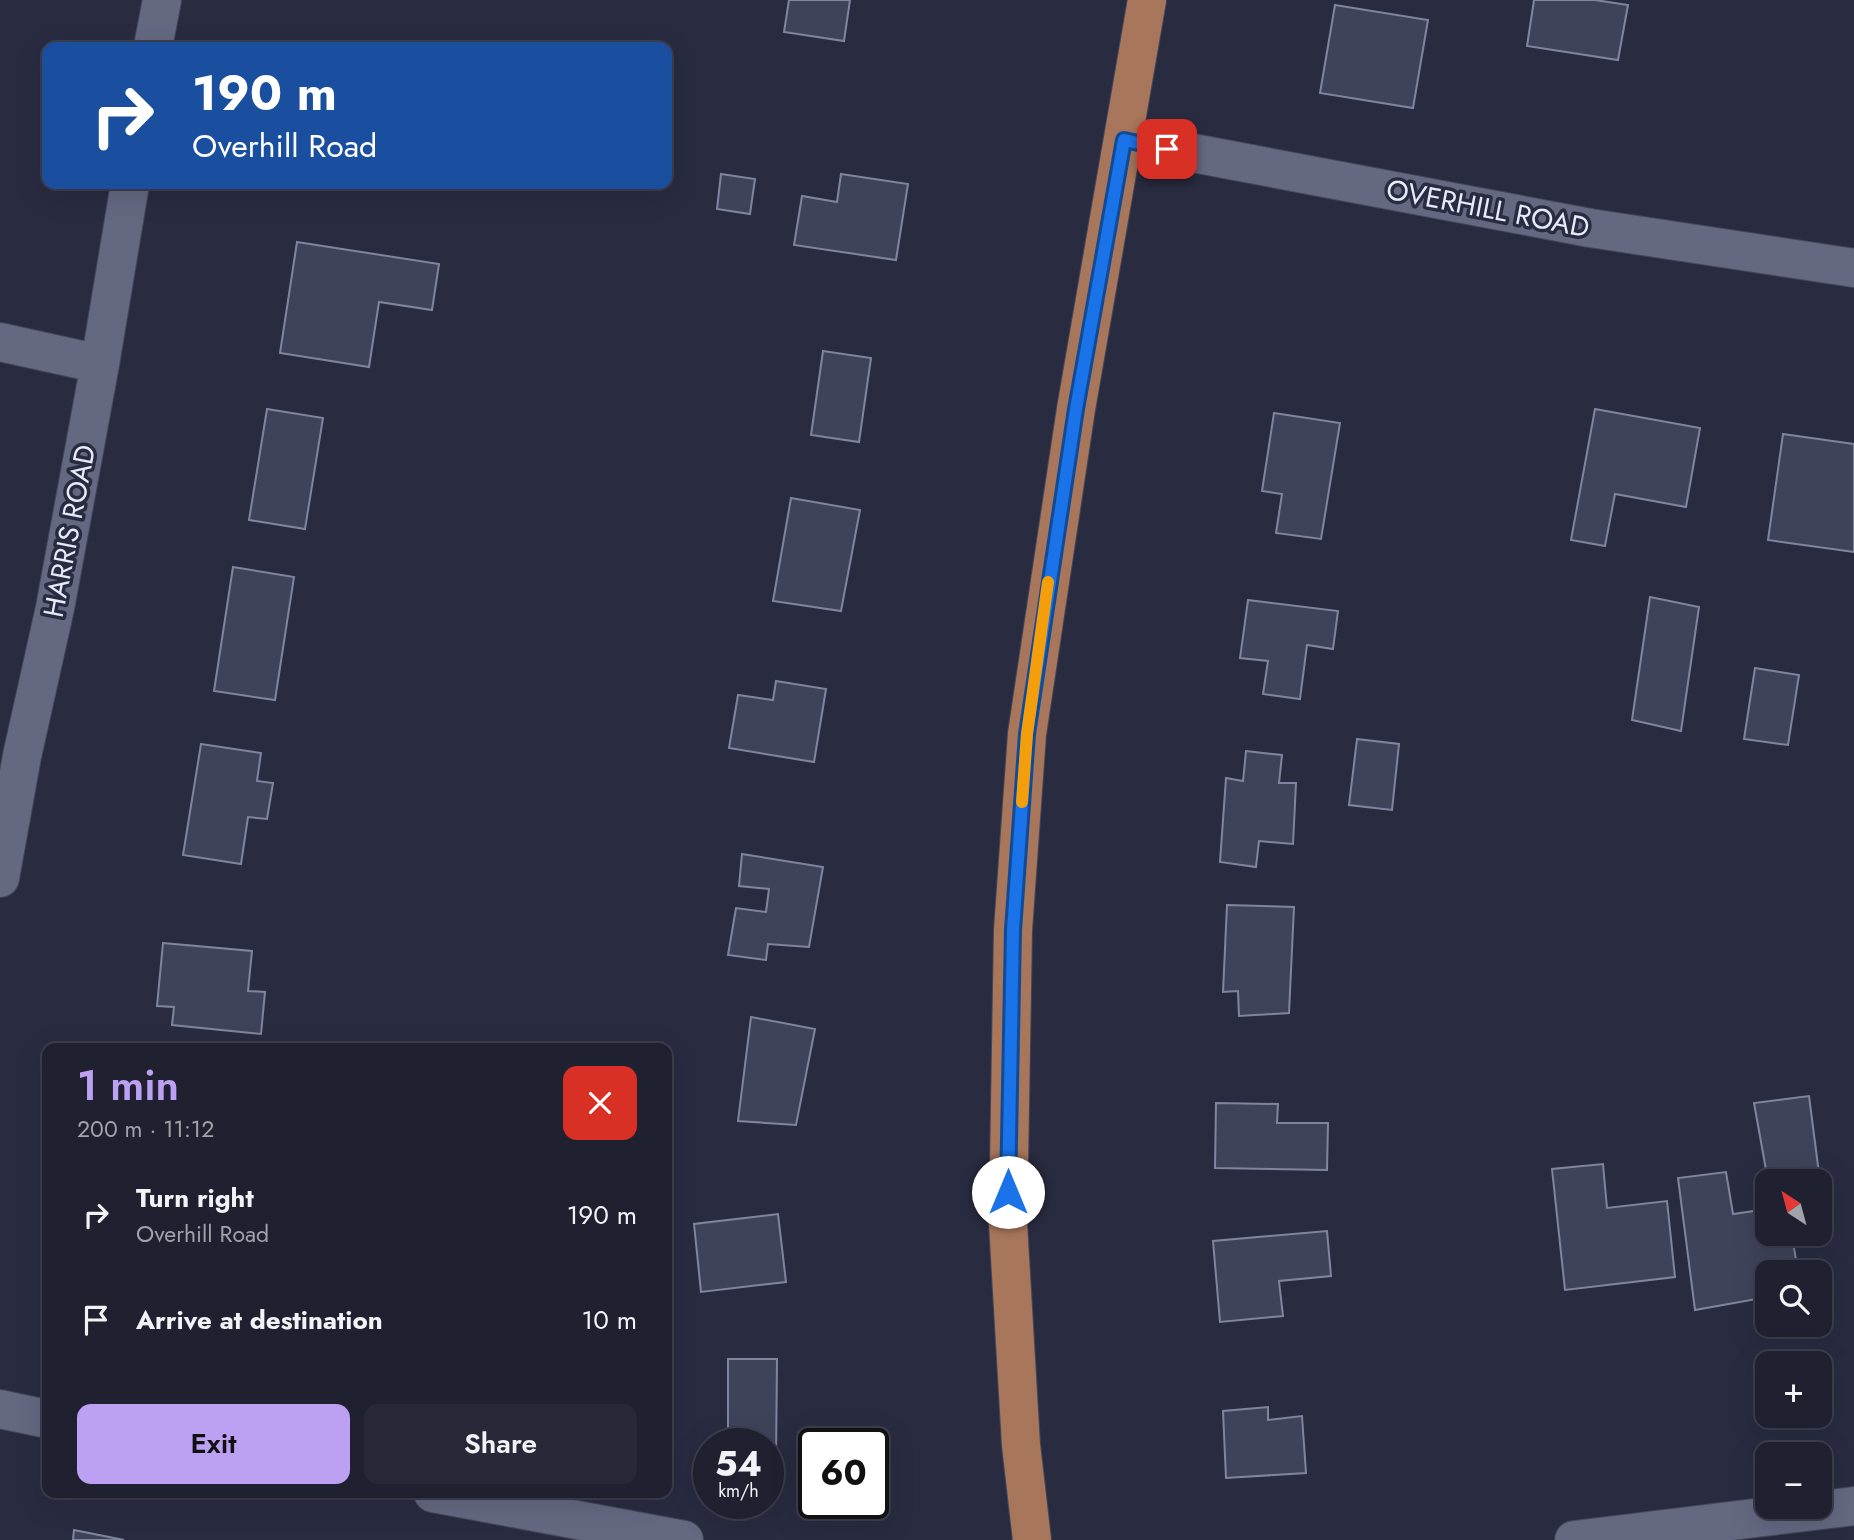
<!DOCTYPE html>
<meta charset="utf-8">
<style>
body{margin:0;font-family:Jost,sans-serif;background:#272939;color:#f1f3f6;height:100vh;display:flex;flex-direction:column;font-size:26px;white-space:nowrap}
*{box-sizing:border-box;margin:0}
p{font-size:23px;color:#a1a3ab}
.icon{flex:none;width:38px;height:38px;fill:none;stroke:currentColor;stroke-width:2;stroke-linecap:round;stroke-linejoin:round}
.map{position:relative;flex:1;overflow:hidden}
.side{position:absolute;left:42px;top:1043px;width:630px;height:455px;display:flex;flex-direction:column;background:#1f2131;border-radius:14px;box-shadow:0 7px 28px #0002,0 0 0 2px #3c3e4d}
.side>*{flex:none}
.guide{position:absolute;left:42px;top:42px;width:630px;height:147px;border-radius:14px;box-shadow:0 7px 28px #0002,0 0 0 2px #3c3e4d;background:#1a4fa0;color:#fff;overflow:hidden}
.needle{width:46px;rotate:324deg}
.fabs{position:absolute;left:1755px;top:1169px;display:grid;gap:14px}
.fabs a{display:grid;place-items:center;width:77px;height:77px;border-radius:14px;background:#1f2131;box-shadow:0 7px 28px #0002,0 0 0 2px #3c3e4d;font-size:35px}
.speed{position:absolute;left:693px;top:1428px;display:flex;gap:14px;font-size:35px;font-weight:700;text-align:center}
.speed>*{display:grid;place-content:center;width:91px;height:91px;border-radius:50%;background:#1f2131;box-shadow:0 7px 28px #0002,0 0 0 2px #3c3e4d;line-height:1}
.speed small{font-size:18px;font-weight:400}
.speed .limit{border:4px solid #111;border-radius:10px;background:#fff;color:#111}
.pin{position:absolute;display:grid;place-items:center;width:60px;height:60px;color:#fff;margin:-30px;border-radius:14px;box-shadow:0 4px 10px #0006}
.me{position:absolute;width:77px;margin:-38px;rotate:0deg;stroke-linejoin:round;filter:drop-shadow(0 0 5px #0008)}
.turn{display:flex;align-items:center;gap:24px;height:147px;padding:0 35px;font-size:32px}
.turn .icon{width:91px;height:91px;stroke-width:2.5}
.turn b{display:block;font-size:49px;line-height:60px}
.round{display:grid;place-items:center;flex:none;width:74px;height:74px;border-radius:14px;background:#272939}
.overview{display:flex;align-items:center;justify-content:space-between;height:119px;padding:0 35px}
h1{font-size:42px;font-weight:600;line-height:52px;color:#bca0f2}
.primary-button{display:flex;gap:14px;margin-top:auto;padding:14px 35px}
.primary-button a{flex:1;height:80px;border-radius:14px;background:#bca0f2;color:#111;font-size:28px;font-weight:600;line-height:80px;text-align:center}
.primary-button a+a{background:#272939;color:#f1f3f6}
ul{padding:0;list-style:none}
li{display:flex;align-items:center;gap:21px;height:105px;padding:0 35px}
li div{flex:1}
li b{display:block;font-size:26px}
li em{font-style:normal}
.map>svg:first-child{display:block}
.building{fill:#3f435a;stroke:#80859f;stroke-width:2}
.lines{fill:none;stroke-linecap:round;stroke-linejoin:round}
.minor-casing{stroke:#45475a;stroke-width:40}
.major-casing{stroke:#45475a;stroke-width:40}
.minor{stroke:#646881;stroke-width:38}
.major{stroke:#a7765b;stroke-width:38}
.route-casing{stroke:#114b97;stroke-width:18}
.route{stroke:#1a73e8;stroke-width:12}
.slow{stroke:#f59e0b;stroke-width:12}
.labels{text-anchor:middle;stroke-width:7;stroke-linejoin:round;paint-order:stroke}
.street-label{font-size:28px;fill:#e7eaf9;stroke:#292c41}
</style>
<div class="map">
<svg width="1854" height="1540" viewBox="0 0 1854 1540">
<rect width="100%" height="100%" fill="#292c41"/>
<path class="building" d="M789,0H850L844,41L784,32Z
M1534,0H1595L1628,5L1618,60L1527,46Z
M1335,5L1428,20L1413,108L1320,93Z
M721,174L755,179L750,214L717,209Z
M841,174L908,184L896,260L794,245L802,196L837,202Z
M297,242L439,264L432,310L379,302L369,367L280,353Z
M823,351L871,358L859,442L811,435Z
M267,409L323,418L305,529L249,520Z
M1595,409L1700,428L1686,507L1615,494L1605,546L1571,540Z
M1274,413L1340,423L1321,539L1276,533L1282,494L1262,491Z
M1783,434L1854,444V552L1768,540Z
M791,498L860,510L841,611L773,601Z
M233,567L294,577L275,700L214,691Z
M1650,597L1699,607L1681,731L1632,720Z
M1248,600L1338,611L1333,649L1307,645L1300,699L1263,694L1268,661L1240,658Z
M1755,668L1799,675L1788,745L1744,739Z
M776,681L826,689L814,762L729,748L738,695L773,700Z
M1357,739L1399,744L1392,810L1349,805Z
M201,744L261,753L257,781L273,783L267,819L248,817L241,864L183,855Z
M1246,751L1282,755L1279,783H1296L1293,844L1259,841L1256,867L1220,862L1226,778L1243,781Z
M742,854L823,867L809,947L768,944L766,960L728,955L736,908L766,912L769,889L739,886Z
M1227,905L1294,907L1289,1013L1239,1016L1238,991L1223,992Z
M163,943L252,951L248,991L265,992L261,1034L172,1025L174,1007L157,1006Z
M751,1017L815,1029L796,1125L738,1121Z
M1809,1096L1820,1181H1768L1754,1103Z
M1216,1103L1278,1104L1277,1123H1328L1327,1170L1215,1168Z
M1603,1164L1607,1208L1667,1201L1675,1277L1565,1290L1552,1169Z
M1726,1172L1733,1214L1768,1209V1234H1820V1183L1827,1239L1793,1242L1798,1272H1768V1297L1695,1310L1678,1178Z
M778,1214L786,1282L701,1292L694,1224Z
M1327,1231L1331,1276L1279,1281L1283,1316L1220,1322L1213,1241Z
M728,1359H777L776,1461H768V1444H728Z
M1268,1407V1420L1302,1416L1306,1473L1226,1478L1223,1411Z
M74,1530L124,1540H73Z"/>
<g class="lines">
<g class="minor-casing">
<path id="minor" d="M153,47L162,0
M1124,140L1590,228L1854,268
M0,342L100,364
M0,878L22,756L55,608L100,364L130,184
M0,1409L47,1419
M433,1493L684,1540
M1574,1540L1854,1506"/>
</g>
<g class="major-casing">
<path id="major" d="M1032,1540L1021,1445L1008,1223L1013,930L1027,734L1076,409L1147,0"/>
</g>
<use href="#minor" class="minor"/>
<use href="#major" class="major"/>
</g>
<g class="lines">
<g class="route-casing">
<path id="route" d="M1008,1192L1013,930L1027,734L1076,409L1124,140L1167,149"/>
</g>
<use href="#route" class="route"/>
<path class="slow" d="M1022,802L1027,734L1048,582"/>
</g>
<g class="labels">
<g class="street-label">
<text transform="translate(1488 208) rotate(11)" y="10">OVERHILL ROAD</text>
<text transform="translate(69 531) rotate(-79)" y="10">HARRIS ROAD</text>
</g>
</g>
</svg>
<div class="fabs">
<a><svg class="needle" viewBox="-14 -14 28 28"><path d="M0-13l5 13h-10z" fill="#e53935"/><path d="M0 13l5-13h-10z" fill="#a1a3ab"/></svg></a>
<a><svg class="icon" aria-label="search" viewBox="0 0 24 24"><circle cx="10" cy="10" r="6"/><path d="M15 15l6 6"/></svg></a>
<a>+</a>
<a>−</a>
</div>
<div class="speed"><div>54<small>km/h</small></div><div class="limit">60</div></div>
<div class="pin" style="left:1167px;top:149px;background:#d93025"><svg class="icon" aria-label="arrive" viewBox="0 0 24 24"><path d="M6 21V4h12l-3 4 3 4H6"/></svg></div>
<svg class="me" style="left:1008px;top:1192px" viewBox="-20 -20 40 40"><circle r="19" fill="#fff"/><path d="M0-13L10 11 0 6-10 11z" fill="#1a73e8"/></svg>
<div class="guide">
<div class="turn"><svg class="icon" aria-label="right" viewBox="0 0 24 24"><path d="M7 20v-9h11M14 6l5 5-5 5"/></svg><div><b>190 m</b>Overhill Road</div></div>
</div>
<section class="side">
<div class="overview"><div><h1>1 min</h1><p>200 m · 11:12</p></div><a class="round" style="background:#d93025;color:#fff"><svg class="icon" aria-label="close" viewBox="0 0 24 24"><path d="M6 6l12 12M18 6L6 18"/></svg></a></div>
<ul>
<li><svg class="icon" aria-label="right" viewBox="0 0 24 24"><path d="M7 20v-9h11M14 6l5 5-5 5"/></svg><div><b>Turn right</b><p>Overhill Road</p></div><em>190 m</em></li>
<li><svg class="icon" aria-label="arrive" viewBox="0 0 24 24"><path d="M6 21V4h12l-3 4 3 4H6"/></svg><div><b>Arrive at destination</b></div><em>10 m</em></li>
</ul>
<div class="primary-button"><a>Exit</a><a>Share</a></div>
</section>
</div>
